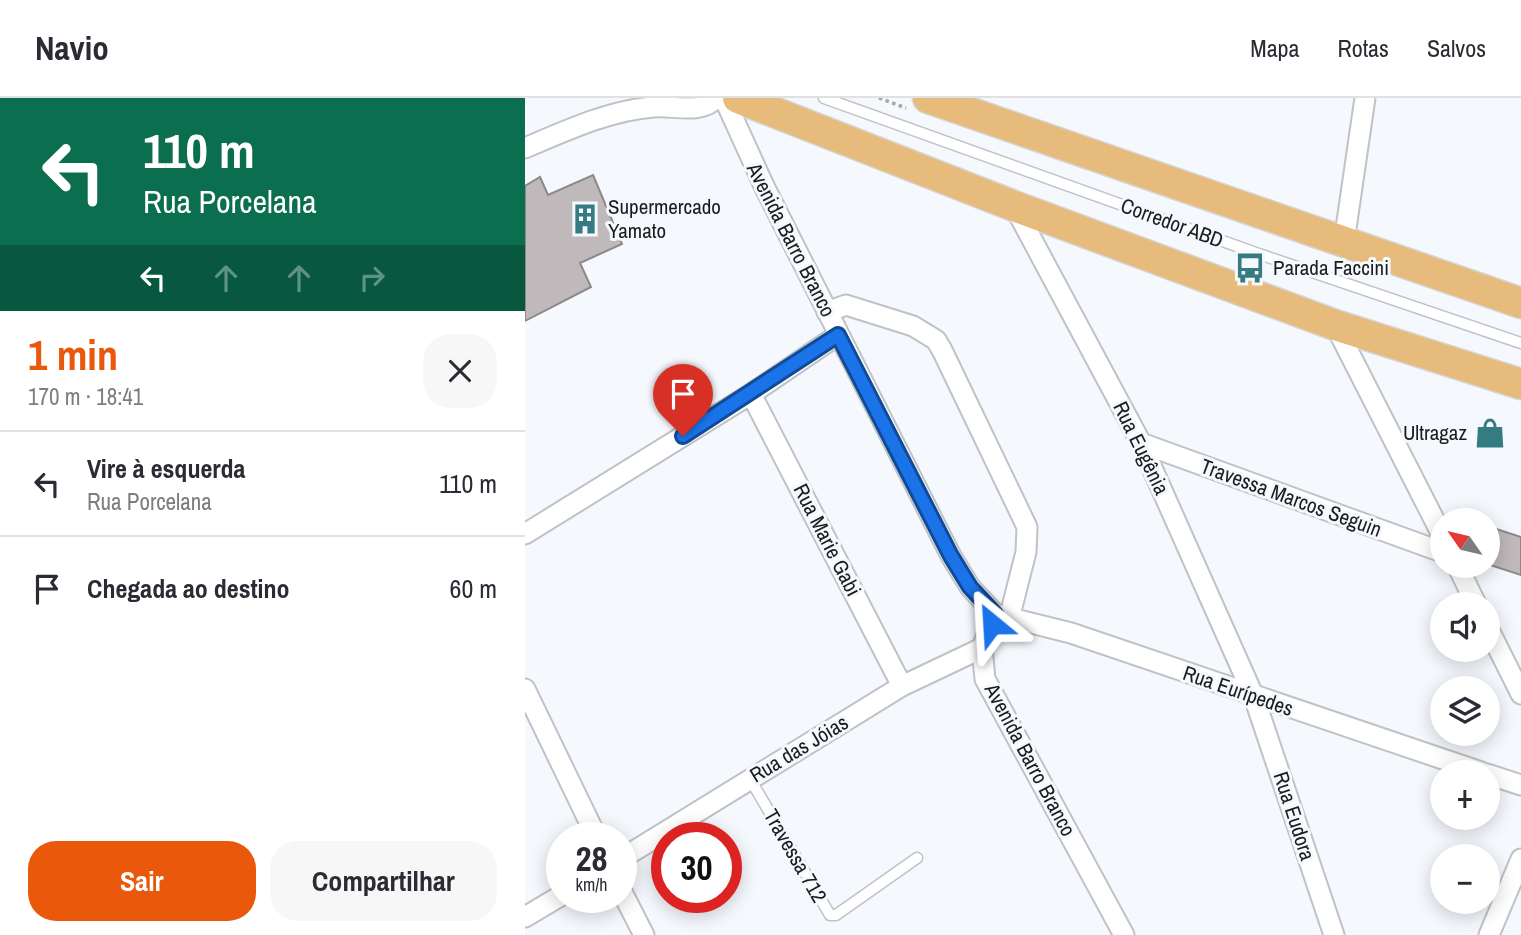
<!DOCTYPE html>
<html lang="pt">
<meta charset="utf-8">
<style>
body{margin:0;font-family:"Archivo Narrow",sans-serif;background:#f7f7f7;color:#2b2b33;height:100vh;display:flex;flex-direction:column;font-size:26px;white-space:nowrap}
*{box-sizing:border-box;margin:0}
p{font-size:23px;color:#7c7c81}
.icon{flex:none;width:38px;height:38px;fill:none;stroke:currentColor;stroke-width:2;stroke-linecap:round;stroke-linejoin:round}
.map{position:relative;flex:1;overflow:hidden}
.sheet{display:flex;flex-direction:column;background:#fff;width:525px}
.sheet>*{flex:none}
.top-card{background:#0b6e4f;color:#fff;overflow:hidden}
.needle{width:46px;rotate:304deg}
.fabs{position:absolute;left:905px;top:410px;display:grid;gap:14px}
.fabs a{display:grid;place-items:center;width:70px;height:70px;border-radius:50%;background:#fff;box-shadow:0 4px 18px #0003;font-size:35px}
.speed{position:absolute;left:21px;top:724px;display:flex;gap:14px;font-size:35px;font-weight:700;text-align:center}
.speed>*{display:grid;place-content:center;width:91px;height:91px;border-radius:50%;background:#fff;box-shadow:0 4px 18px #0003;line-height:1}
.speed small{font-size:18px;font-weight:400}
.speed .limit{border:10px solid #d22;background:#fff;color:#111}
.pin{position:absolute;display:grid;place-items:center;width:60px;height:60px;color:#fff;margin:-72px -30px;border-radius:50% 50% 50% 0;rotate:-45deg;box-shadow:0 0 7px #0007}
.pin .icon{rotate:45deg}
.me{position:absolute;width:77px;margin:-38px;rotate:333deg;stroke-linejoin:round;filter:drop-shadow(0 0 5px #0008)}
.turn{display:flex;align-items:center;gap:24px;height:147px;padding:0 28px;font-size:32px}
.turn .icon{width:91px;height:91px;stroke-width:2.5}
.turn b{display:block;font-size:49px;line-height:60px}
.lanes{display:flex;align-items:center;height:66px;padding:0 28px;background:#0003;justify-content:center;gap:35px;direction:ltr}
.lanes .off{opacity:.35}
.round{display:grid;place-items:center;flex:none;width:74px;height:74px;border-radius:28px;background:#f7f7f7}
.head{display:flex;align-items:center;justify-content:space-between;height:119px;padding:0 28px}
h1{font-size:42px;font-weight:800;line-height:52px;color:#ea580c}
.button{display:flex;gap:14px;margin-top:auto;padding:14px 28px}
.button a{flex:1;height:80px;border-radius:28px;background:#ea580c;color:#fff;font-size:28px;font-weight:800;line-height:80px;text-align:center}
.button a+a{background:#f7f7f7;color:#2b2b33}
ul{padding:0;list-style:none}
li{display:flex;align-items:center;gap:21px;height:105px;padding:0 28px;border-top:2px solid #e1e1e2}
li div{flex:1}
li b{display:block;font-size:26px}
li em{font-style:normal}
header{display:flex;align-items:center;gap:42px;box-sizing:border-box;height:98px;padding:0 35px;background:#fff;border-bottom:2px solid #e1e1e2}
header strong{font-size:33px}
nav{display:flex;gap:38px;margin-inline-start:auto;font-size:24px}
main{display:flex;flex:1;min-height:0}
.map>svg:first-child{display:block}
.building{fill:#bfb9bb;stroke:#8d888a;stroke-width:2}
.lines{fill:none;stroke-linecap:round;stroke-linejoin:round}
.lane-casing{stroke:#bfc2c6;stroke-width:13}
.street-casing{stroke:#bfc2c6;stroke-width:23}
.primary-casing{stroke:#d6d6d6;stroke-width:33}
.path{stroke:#a5a7ab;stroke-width:3.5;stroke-dasharray:3.5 3.5;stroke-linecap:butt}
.lane{stroke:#fff;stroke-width:10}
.street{stroke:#fff;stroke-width:19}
.primary{stroke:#e6bb7c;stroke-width:30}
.route-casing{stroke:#114b97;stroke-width:18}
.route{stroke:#1a73e8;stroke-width:12}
.labels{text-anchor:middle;stroke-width:6;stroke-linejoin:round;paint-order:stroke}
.poi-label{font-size:21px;fill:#1b1c1e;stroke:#f5f8fd;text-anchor:start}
.street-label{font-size:21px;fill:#1b1c1e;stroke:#f5f8fd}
</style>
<header>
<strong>Navio</strong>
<nav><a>Mapa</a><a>Rotas</a><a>Salvos</a></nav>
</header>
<main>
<section class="sheet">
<div class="top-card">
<div class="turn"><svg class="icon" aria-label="left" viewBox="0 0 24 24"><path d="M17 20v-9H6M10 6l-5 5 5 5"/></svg><div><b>110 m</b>Rua Porcelana</div></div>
<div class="lanes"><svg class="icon" aria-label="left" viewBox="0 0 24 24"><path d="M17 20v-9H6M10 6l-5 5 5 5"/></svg><svg class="icon off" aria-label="ahead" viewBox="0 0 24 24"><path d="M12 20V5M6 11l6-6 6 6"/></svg><svg class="icon off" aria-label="ahead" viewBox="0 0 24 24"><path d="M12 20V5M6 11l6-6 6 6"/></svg><svg class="icon off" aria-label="right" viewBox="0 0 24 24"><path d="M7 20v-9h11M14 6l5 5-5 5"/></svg></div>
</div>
<div class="head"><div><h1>1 min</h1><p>170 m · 18:41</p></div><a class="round"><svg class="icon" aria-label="close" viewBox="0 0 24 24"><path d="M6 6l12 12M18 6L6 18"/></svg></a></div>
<ul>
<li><svg class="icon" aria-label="left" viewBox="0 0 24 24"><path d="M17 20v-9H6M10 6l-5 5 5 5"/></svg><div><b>Vire à esquerda</b><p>Rua Porcelana</p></div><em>110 m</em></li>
<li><svg class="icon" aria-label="arrive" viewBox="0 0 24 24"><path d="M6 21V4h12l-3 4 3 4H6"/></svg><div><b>Chegada ao destino</b></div><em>60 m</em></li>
</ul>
<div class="button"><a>Sair</a><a>Compartilhar</a></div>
</section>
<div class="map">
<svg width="996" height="837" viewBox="0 0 996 837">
<rect width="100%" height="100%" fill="#f5f8fd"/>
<path class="building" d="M68,77L97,146L55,165L66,189L0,223V88L15,79L23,97Z
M962,428L996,439V477L962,466Z"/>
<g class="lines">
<g class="lane-casing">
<path id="lane" d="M299,0L731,155L996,245
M225,681L305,817H311L392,760"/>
</g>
<g class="street-casing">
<path id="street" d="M199,0L239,88L426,458L445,489L470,516L457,550L460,581L599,837
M0,50C40,33 85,12 129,9C148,7 177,17 191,0
M489,108L616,345L729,599L809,837
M819,144L840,0
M302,214L321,207L388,228L411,242L417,252L502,429L501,454L485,517
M810,227L917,437
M226,296L377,588
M616,345L917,454
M0,436L226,296L313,237
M932,467L951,506
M470,516L546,535L956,674
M962,528L996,596
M0,591L72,740
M962,676L996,687
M96,761L377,588L457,550
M96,792L119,837
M0,819L37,797
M964,837L996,761"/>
</g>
<g class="primary-casing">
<path id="primary" d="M213,0L489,108L810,227L996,286
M403,0L996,205"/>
</g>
<path class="path" d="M354,0L381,10"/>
<use href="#lane" class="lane"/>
<use href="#street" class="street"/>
<use href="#primary" class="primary"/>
</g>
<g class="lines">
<g class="route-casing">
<path id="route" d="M158,338L313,237L426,458L445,489L470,516L467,526"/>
</g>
<use href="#route" class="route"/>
</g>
<defs>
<g id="building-bare" transform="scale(2.415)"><path d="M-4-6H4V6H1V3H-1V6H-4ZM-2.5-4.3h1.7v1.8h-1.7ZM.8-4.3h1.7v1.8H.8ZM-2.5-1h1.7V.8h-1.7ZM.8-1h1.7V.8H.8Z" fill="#347c81" stroke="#f5f8fd" stroke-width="2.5" paint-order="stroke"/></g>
<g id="bus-bare" transform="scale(2.415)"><path d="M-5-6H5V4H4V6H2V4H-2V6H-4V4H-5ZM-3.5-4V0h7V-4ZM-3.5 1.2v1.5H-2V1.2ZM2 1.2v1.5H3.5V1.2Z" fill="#347c81" stroke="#f5f8fd" stroke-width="2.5" paint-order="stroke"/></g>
<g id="shop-bare" transform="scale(2.415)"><path d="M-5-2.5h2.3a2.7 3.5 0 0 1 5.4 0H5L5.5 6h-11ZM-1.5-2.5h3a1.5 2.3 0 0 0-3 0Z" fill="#347c81" stroke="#f5f8fd" stroke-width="2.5" paint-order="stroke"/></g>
</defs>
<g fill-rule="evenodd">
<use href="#building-bare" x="60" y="121"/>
<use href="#bus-bare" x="725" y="170"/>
<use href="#shop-bare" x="965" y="335"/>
</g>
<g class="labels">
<g class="poi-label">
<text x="83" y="116">Supermercado<tspan x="83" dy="24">Yamato</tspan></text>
<text x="748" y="177">Parada Faccini</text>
<text x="942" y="342" text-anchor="end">Ultragaz</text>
</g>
<g class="street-label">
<text transform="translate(647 125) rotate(20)" y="7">Corredor ABD</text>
<text transform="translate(266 142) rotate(63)" y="7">Avenida Barro Branco</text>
<text transform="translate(616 350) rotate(64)" y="7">Rua Eugênia</text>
<text transform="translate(766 400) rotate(20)" y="7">Travessa Marcos Seguin</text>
<text transform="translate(302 442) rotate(63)" y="7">Rua Marie Gabi</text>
<text transform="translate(713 593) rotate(19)" y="7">Rua Eurípedes</text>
<text transform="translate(274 651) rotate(-31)" y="7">Rua das Jóias</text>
<text transform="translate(505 662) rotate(62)" y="7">Avenida Barro Branco</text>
<text transform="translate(769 718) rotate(72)" y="7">Rua Eudora</text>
<text transform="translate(270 758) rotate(60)" y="7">Travessa 712</text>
</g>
</g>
</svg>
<div class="fabs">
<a><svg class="needle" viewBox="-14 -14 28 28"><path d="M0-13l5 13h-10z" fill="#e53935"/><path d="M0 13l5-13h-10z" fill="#7c7c81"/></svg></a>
<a><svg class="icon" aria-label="sound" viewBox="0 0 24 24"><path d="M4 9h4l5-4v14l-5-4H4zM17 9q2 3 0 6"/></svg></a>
<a><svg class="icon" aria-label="layers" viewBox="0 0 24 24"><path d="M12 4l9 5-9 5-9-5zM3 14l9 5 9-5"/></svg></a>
<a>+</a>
<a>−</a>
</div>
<div class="speed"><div>28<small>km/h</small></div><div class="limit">30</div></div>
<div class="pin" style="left:158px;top:338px;background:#d93025"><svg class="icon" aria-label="arrive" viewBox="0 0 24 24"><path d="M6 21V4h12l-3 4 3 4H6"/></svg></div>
<svg class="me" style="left:467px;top:526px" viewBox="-20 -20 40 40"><path d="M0-17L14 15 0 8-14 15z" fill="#1a73e8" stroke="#fff" stroke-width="4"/></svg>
</div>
</main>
